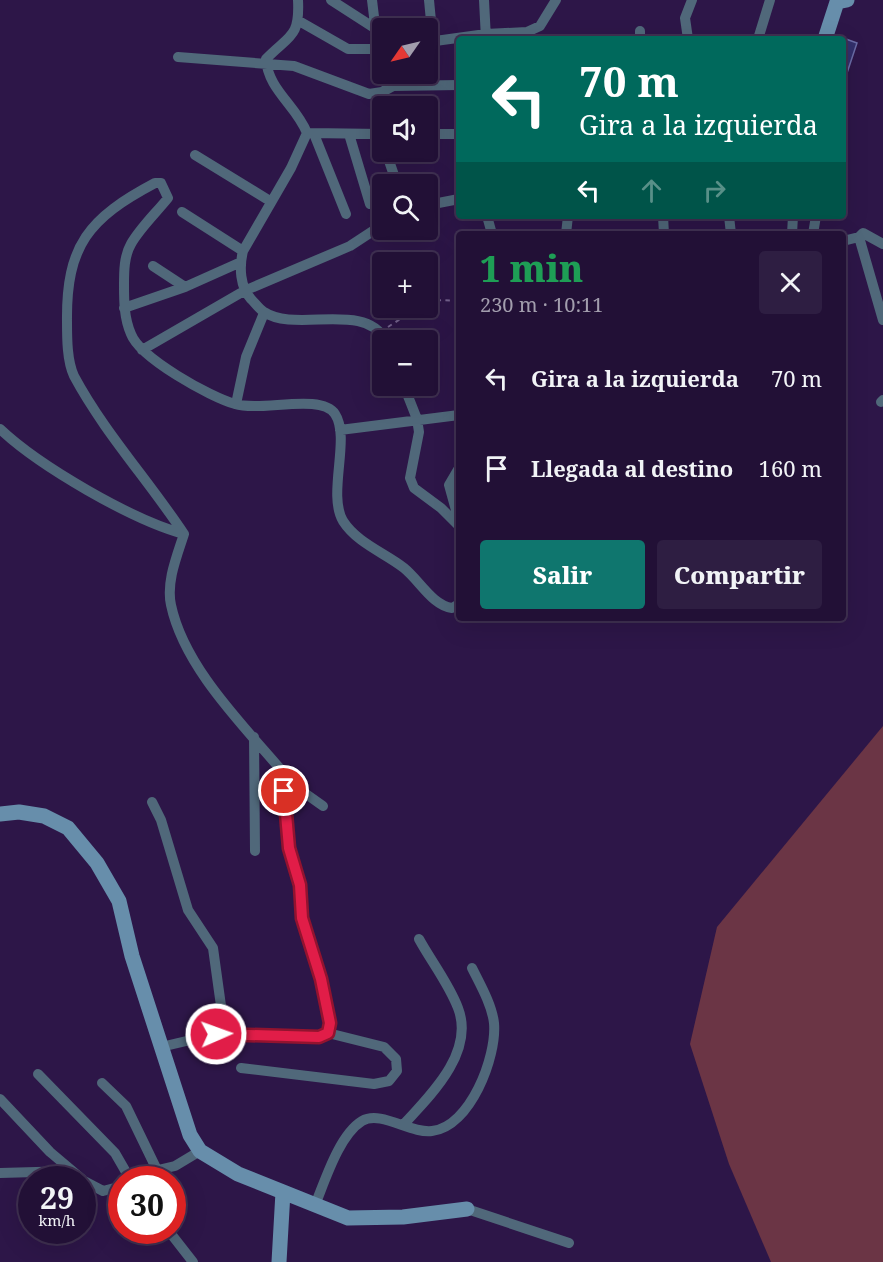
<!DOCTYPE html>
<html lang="es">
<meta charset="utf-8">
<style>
body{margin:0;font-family:"Noto Serif",serif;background:#2e1e42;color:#f1f3f6;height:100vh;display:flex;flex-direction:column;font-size:22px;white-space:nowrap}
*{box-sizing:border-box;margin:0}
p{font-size:20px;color:#a29dad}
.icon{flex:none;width:33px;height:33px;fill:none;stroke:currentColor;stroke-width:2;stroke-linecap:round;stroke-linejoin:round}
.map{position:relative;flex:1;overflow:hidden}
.side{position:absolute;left:456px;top:231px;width:390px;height:390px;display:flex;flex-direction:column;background:#221036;border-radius:6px;box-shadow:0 6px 24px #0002,0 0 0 2px #3f3051}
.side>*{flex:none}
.banner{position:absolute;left:456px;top:36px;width:390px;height:183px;border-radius:6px;box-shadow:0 6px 24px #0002,0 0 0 2px #3f3051;background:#00695c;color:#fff;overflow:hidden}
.needle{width:39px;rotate:236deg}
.buttons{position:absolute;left:372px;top:18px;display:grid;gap:12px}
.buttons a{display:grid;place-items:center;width:66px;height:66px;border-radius:6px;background:#221036;box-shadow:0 6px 24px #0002,0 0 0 2px #3f3051;font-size:30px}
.speed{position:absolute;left:18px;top:1166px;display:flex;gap:12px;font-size:30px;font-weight:700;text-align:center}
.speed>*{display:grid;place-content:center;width:78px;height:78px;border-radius:50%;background:#221036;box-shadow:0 6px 24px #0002,0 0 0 2px #3f3051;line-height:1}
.speed small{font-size:15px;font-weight:400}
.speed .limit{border:9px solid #d22;background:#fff;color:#111}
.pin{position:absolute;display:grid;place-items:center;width:51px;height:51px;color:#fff;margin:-26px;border:3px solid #fff;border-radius:50%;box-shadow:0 2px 6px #0007}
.me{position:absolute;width:66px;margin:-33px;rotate:88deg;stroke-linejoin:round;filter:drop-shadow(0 0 4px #0008)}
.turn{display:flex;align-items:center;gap:21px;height:126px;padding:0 24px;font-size:27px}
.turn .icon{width:78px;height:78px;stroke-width:2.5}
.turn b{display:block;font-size:42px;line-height:51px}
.lanes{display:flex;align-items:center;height:57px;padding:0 24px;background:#0003;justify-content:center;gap:30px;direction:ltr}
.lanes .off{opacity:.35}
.round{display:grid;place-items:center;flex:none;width:63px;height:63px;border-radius:6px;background:#2e1e42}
.summary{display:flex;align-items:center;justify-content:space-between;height:102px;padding:0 24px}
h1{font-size:36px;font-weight:800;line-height:45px;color:#1e9e55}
.primary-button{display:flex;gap:12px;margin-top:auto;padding:12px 24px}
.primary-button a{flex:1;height:69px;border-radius:6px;background:#0f766e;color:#fff;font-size:24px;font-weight:800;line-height:69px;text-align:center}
.primary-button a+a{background:#2e1e42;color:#f1f3f6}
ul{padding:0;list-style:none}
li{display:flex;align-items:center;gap:18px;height:90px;padding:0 24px}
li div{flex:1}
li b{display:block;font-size:22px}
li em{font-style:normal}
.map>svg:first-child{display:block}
.green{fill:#6b3545}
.building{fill:#322f6b;stroke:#6a6ca6;stroke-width:1.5}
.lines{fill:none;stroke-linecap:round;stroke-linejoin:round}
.path{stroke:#776590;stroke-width:2;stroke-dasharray:4.5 4.5;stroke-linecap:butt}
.street{stroke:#50687a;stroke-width:10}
.secondary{stroke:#678eab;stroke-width:15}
.route-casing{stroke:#92132f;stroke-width:15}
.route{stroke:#e11d48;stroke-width:10}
</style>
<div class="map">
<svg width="883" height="1262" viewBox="0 0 883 1262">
<rect width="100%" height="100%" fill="#2d1648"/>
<path class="green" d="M883,726V1262H771L729,1164L690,1044L717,927Z"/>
<path class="building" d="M843,38L857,43L845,79H843Z"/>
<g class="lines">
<path class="path" d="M428,304L441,300L459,301
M388,327L417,308"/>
<path class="street" d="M298,0C300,38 289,35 266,59C268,90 296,105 307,133L291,168L243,251C239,267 240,287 251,299C255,303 259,309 264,312C295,333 366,301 385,340
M331,0L376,29
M372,0L378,50
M429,0L433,42
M484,0L486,39
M299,21L348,49H382
M640,31V39
M688,39L685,18L692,0
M758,39L770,0
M428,42L486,34L527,32L540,26L556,0
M178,57L294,66L369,94L382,92L393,86L459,85
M310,133L382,134
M314,134L346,214
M349,134L370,204
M428,134H459
M386,152L397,184
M195,155L270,201
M428,205L459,199
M182,212L243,251
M487,216L492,234
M663,216L664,234
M729,216L731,234
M566,234L568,216
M792,234L793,216
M813,234L816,216
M859,237L883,320
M843,241L859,237L863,233L883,244
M153,266L185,287
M124,308L185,287L241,262
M142,350L244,291L350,246L382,225
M404,386L417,419L419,432L410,478L414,488L441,508L459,526
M881,402L883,400
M236,404L246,357L264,313
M0,429C39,466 132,520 184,534
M340,430L459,415
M459,468L449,485L459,521
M184,534C149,481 104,432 74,376C67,361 67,338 67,322C66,245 89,218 155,183H161L168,198C156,213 140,228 131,244C124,256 124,272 124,285C124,301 124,318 131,334C140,358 210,397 235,404C261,412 321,393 335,414C351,438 327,494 343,521C357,543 385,553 404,568C420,581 432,605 452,608L459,604
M184,534C177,556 166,582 171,605C184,667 243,725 282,771L299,789L323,806
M254,737L255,851
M152,802L161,820L188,910L213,948L222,1013L216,1034
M161,1047L216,1034L319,1037L328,1033L330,1023L321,979L301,918L300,885L289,848L282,771
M241,1068L374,1084L389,1081L397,1071L396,1059L384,1047L328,1033
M38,1074L115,1153L130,1179
M102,1083L126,1106L157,1170
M0,1099L50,1152L82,1179
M404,1124C431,1095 475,1052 458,1008C449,984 431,961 419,939
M0,1173L72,1171
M135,1179L145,1173L175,1166L200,1151
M82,1180L103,1191L122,1186
M315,1205C325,1181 339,1135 362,1121C381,1110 411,1134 432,1131C470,1127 497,1057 494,1023C492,1005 480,984 472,968
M467,1209L569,1243
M168,1230L193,1262"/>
<path class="secondary" d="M825,39L837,2L847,0
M0,814L19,812L44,816L68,828L97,863L119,901L132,956L166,1061L190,1135L200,1151L238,1174L348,1218L403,1217L467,1209
M279,1262L283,1192"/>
</g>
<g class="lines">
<g class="route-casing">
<path id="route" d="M216,1034L319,1037L328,1033L330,1023L321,979L302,918L300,885L289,848L284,791"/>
</g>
<use href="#route" class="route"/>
</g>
</svg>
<div class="buttons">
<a><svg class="needle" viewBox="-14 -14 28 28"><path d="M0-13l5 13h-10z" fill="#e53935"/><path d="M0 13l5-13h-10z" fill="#a29dad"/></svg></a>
<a><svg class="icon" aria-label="sound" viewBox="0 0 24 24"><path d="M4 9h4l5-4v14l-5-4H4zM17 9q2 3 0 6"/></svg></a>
<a><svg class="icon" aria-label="search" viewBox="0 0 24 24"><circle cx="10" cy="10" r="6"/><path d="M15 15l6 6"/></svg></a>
<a>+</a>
<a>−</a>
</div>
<div class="speed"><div>29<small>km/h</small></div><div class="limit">30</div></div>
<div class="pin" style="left:284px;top:791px;background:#d93025"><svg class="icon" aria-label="arrive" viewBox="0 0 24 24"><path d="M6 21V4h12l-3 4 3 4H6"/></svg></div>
<svg class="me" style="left:216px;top:1034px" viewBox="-20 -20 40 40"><circle r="17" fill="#e11d48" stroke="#fff" stroke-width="3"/><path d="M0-11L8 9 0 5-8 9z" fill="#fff"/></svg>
<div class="banner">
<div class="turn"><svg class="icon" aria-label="left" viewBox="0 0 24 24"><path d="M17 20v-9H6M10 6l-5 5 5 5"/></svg><div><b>70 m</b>Gira a la izquierda</div></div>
<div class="lanes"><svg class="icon" aria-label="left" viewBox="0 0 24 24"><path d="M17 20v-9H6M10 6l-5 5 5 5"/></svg><svg class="icon off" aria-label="ahead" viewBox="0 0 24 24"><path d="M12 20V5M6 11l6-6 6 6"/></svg><svg class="icon off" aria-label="right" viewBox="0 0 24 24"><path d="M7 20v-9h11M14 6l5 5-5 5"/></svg></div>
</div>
<section class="side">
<div class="summary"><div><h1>1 min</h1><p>230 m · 10:11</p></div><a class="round"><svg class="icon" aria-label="close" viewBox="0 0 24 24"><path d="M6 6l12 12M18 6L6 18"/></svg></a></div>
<ul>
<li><svg class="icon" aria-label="left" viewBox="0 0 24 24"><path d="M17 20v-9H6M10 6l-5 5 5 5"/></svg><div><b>Gira a la izquierda</b></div><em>70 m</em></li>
<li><svg class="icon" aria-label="arrive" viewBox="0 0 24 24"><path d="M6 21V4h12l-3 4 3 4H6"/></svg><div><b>Llegada al destino</b></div><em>160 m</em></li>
</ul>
<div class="primary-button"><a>Salir</a><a>Compartir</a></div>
</section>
</div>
